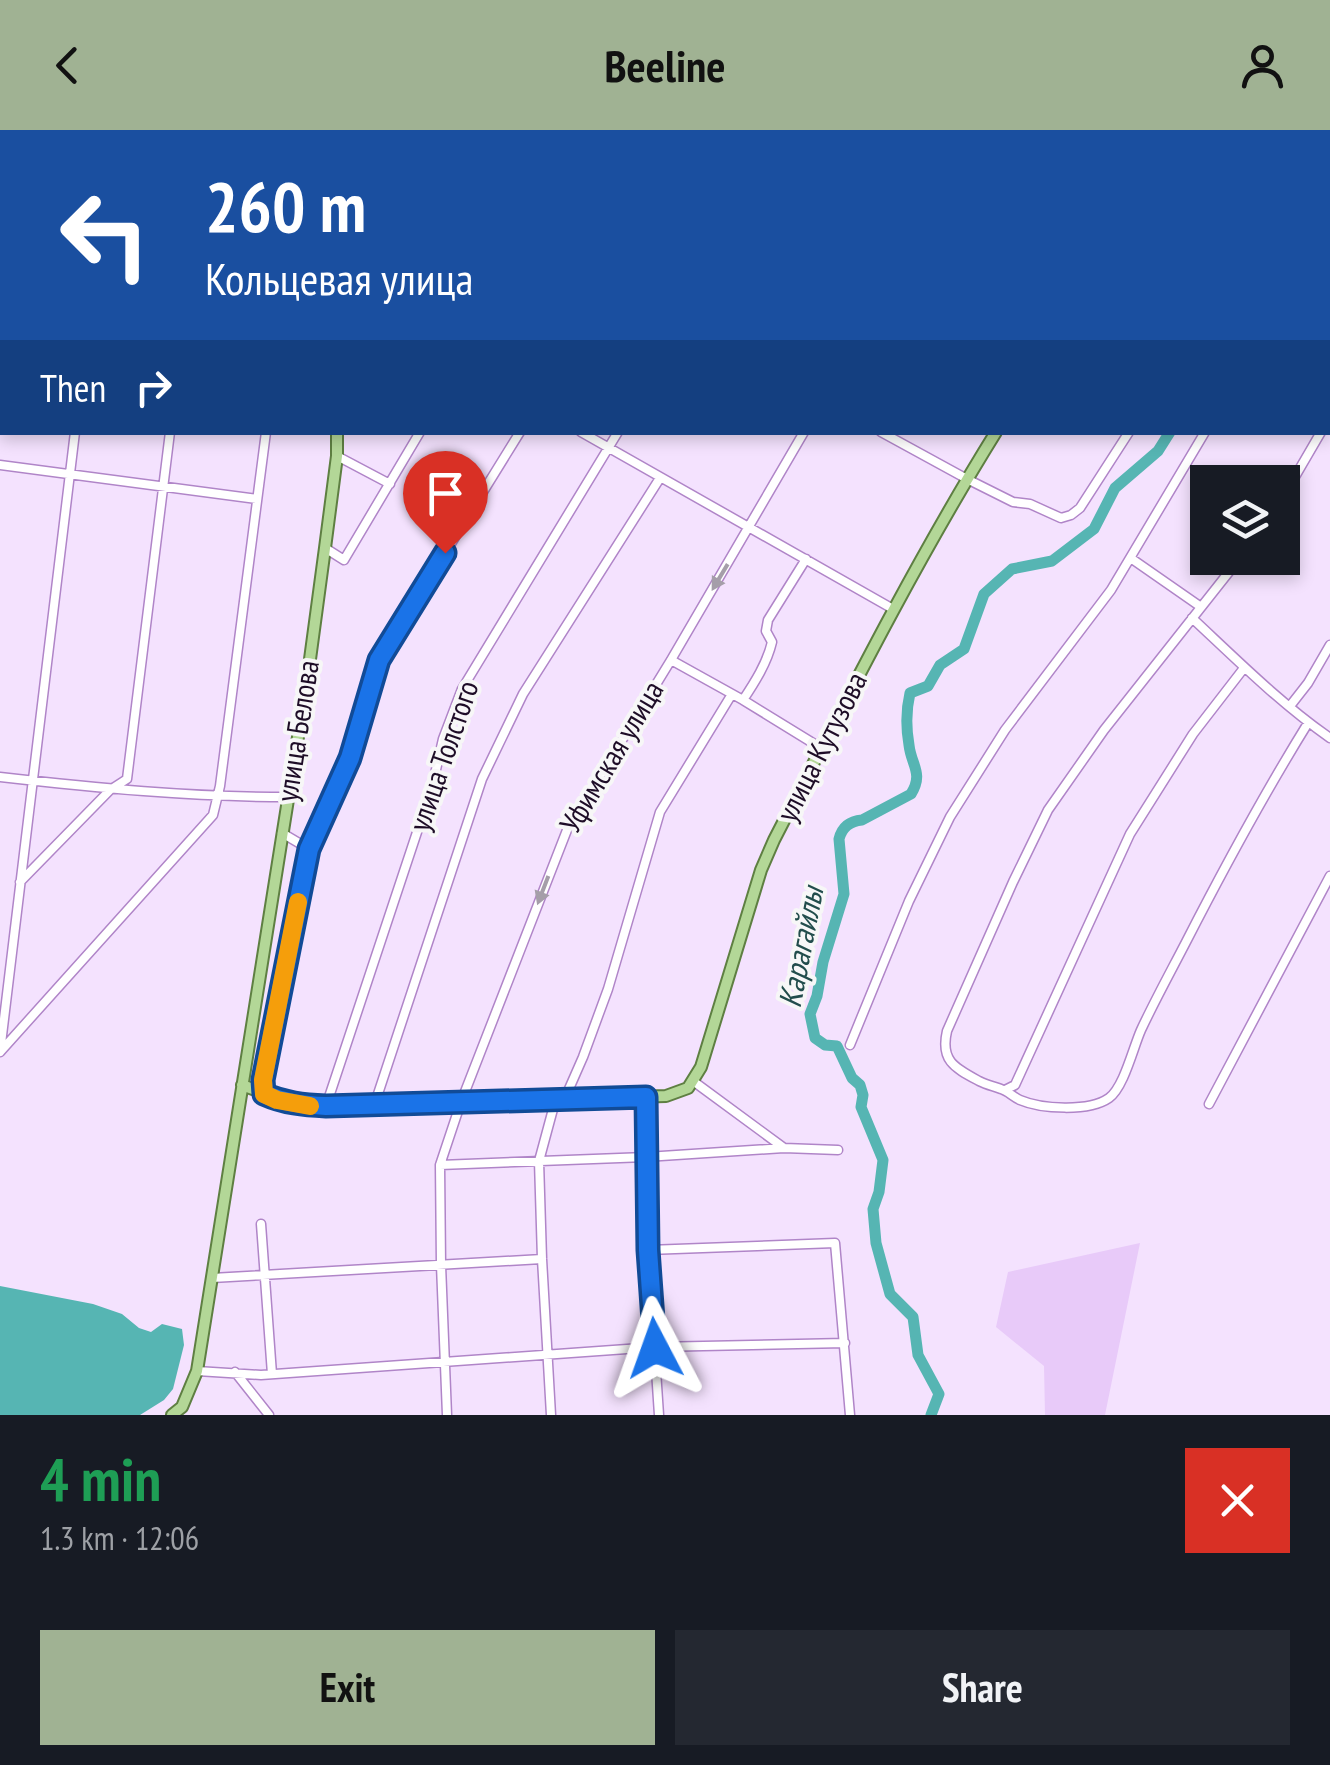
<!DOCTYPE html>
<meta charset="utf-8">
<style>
body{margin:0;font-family:"PT Sans Narrow",sans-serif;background:#242831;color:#f1f3f6;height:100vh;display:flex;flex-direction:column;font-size:38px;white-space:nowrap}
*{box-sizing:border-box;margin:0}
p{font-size:32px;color:#9ea1a6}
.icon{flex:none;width:55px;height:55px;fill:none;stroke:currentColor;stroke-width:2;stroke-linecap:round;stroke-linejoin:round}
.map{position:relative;height:1285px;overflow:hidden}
.drawer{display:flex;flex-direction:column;background:#171b24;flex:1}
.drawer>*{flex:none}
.top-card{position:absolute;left:0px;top:0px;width:1330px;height:305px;box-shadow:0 5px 15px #0003;background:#1a4fa0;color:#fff;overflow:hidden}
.fabs{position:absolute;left:1190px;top:335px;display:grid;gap:20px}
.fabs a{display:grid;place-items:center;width:110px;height:110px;border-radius:0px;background:#171b24;box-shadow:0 5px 15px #0003;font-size:50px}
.pin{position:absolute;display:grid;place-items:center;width:85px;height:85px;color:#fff;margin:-102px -42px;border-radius:50% 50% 50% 0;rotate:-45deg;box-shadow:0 0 10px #0007}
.pin .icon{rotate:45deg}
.me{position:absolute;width:110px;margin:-55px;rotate:356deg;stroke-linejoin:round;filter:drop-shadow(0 0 8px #0008)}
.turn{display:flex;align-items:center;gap:35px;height:210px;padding:0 40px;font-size:45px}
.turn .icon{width:130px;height:130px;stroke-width:2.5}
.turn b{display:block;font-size:70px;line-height:85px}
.then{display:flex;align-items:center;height:95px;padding:0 40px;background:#0003;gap:20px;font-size:38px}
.round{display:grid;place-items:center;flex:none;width:105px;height:105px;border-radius:0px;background:#242831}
.headline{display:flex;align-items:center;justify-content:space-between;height:170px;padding:0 40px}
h1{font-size:60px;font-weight:700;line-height:75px;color:#1e9e55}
.button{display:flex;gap:20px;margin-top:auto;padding:20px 40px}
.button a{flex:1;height:115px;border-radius:0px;background:#a0b293;color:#111;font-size:40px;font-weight:700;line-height:115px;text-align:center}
.button a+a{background:#242831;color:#f1f3f6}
header{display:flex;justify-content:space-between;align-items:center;height:130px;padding:0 40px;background:#a0b293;color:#111;font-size:45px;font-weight:700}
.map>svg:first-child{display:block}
.green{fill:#e8caf9}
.water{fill:#56b5b3}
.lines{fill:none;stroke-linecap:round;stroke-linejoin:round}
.river{stroke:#56b5b3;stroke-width:11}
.minor-casing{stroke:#b085c8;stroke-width:11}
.major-casing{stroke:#5e7f42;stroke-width:14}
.minor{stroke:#fff;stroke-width:8}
.major{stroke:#b3d797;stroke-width:10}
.oneway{fill:#a59ea9}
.route-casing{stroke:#114b97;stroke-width:25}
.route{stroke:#1a73e8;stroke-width:18}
.slow{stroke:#f59e0b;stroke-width:18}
.labels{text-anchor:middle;stroke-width:8;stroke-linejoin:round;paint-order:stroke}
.street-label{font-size:30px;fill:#1e0d27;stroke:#f7f7f7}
.water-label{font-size:32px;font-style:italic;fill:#224d4c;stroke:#f7f7f7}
</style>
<header><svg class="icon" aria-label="back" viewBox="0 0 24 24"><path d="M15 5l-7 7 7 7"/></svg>Beeline<svg class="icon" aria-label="person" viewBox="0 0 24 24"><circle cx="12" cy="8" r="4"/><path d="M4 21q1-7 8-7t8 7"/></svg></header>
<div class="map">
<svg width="1330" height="1285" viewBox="0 0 1330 1285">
<rect width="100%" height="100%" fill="#f4e2fe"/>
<path class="green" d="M0,0H339L338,2H2V12H0Z
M1140,1113L1105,1285H1045L1044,1236L996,1197L1008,1142Z"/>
<path class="water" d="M0,1156L93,1174L122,1184L139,1198L151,1202L162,1194L182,1199L184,1215L173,1259L164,1270L140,1285H0Z"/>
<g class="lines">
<path class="river" d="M1273,2L1274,0
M931,1285L939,1264L918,1225L913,1187L890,1164L876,1113L873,1079L879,1062L883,1030L861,977L863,965L860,955L852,948L837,916L825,915L815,908L810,884L817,866L823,832L844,764L839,709C842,697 850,691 862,690L911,664C924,643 911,635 909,615C906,598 906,580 910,563L928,556L940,535L964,519L984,464L1012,439L1052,431L1094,399L1115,358L1158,321L1170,302"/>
<g class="minor-casing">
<path id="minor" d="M482,0L486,2
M663,0L667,2
M949,0L954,2
M1208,0L1212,2
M93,2V0
M116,2V0
M526,2L528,0
M615,2L616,0
M800,2L802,0
M986,2L987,0
M1075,2L1076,0
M0,17H2
M1328,105L1330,101
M0,136L2,117
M1328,290L1330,286
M581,302L893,479
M881,302L967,349L1013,372L1030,374L1061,388L1071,385L1080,378L1129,302
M337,326L390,354
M0,335L257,369
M1282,369L1321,302
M325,418L344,430L420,302
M1240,428L1104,600L1048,680L1013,752L947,901C940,931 955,938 979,951C987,955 993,956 1001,959C1008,961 1013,967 1020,970C1041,979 1089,982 1109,968C1124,957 1133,918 1141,900C1155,870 1171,841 1186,812C1224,738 1264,664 1308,593
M1132,429L1201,477
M1192,488C1237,530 1280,573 1330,608
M671,530L743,570L821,618
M743,570C755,552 767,533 772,512L766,501L768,490L806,429
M1290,576L1308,553L1330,515
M0,647C96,658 191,667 288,667
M282,703L309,719
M20,752L110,660L127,649L170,302
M850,915L909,771L950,687L1005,600L1111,460L1205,302
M0,922L213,685L220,656L266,302
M0,922L75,302
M693,951L784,1018
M1005,960L1015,955L1130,704L1193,604L1244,538
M265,964L263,950L309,719L350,628L379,530L520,302
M646,967L648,1120L659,1285
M565,968L583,927L608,859L660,682L732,564
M1209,974L1330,746
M326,976L432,657L443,609L462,559L618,302
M374,976L482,649L523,564L660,348
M440,1035L646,1027L784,1018L838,1020
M261,1094L272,1244
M648,1120L835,1113L850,1285
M212,1148L542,1129
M197,1241L261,1245L655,1217L845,1213
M235,1242L269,1285
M447,1285L441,1135L440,1035L461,972L567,700L671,530L804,302
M551,1285L542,1129L539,1031L556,968"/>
</g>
<g class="major-casing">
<path id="major" d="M1239,0L1243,2
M344,2V0
M1172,2L1174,0
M1328,53L1330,55
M242,955C271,966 295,975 326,976L666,966L688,958L701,937L761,740L774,710C845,572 914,434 996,302
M172,1285L182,1277L197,1241L308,544L325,418L337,326V302"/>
</g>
<use href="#minor" class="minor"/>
<use href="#major" class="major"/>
</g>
<defs><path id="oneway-solid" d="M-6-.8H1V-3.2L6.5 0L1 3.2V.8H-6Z" transform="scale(2.5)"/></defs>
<g class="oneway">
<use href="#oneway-solid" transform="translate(720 447) rotate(121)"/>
<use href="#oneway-solid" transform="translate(543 760) rotate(111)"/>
</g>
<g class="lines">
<g class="route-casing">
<path id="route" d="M445,423L379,530L350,628L309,719L263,950L264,964C284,973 304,975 326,976L646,967L648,1120L655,1218"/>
</g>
<use href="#route" class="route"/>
<path class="slow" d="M298,772L263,950L264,964L277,970L310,976"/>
</g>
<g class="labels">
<g class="street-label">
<text transform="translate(298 601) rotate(-81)" y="10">улица Белова</text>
<text transform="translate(822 617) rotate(-63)" y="10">улица Кутузова</text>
<text transform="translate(444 626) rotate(-71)" y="10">улица Толстого</text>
<text transform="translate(612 627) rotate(-59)" y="10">Уфимская улица</text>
</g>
<g class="water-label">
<text transform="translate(801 817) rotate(-79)" y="11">Карагайлы</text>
</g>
</g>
</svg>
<div class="fabs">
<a><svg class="icon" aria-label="layers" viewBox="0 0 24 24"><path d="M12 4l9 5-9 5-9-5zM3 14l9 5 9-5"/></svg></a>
</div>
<div class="pin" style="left:445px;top:423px;background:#d93025"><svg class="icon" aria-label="arrive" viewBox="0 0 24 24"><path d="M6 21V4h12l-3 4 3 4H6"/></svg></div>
<svg class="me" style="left:655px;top:1218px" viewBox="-20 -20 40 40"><path d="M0-17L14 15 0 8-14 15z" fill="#1a73e8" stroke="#fff" stroke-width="4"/></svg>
<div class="top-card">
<div class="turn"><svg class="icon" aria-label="left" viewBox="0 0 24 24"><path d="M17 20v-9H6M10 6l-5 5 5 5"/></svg><div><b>260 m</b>Кольцевая улица</div></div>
<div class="then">Then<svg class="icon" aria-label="right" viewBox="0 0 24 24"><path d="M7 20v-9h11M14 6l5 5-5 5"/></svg></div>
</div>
</div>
<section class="drawer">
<div class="headline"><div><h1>4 min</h1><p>1.3 km · 12:06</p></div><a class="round" style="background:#d93025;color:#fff"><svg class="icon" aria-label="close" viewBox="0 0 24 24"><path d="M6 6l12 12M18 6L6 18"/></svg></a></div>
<div class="button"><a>Exit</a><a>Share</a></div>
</section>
